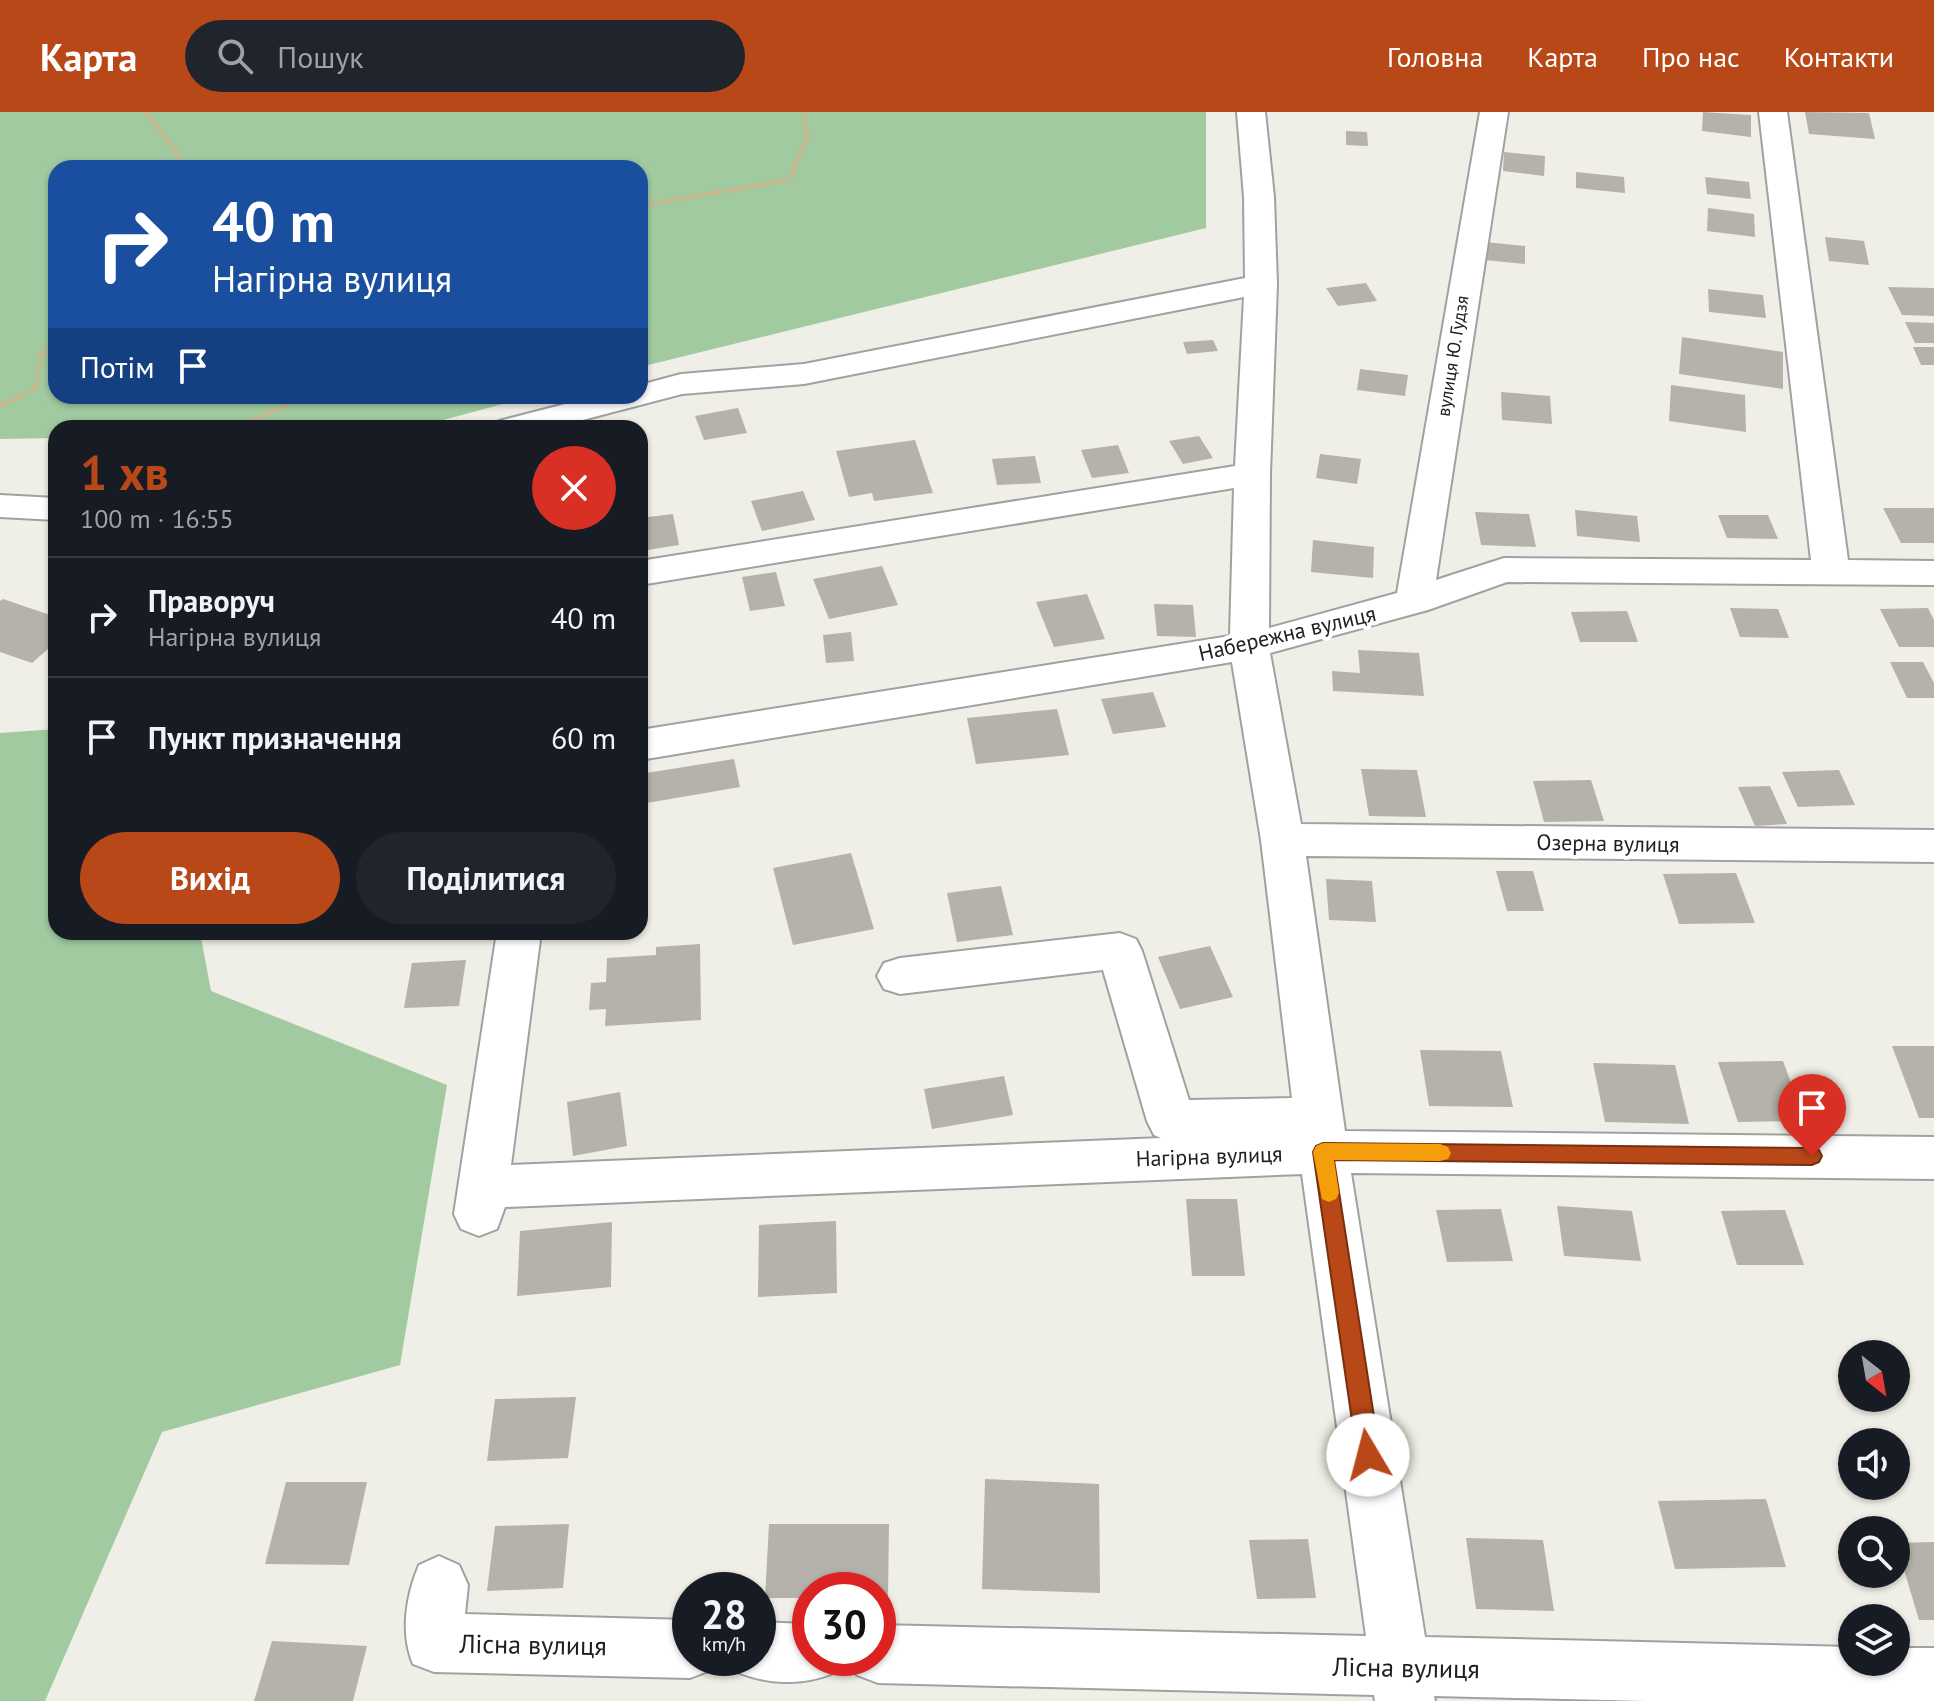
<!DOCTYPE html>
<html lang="uk">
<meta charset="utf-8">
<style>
body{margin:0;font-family:"PT Sans",sans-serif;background:#20242c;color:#f1f3f6;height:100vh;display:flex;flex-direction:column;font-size:30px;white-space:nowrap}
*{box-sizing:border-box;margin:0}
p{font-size:26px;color:#9ea1a6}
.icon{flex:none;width:44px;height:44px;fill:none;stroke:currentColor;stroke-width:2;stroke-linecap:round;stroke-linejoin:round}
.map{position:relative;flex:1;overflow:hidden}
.drawer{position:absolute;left:48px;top:308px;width:600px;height:520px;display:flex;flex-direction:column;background:#171b24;border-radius:24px;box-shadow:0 2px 6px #0004}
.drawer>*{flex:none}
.top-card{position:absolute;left:48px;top:48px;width:600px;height:244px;border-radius:24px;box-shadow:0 2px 6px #0004;background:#1a4fa0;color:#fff;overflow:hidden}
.needle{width:52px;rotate:149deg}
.fabs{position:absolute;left:1838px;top:1228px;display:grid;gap:16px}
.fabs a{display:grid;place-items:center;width:72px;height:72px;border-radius:50%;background:#171b24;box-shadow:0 2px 6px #0004;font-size:40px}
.speed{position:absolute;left:672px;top:1460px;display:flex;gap:16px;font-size:40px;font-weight:700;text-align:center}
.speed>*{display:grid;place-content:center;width:104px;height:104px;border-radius:50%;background:#171b24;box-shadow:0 2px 6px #0004;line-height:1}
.speed small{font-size:20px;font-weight:400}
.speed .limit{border:12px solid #d22;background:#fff;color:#111}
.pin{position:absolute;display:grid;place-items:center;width:68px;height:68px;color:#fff;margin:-82px -34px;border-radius:50% 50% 50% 0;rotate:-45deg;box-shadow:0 0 8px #0007}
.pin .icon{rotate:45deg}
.me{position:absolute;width:88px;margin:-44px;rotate:352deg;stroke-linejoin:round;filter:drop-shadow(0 0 6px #0008)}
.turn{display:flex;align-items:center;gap:28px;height:168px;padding:0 32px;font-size:36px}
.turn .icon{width:104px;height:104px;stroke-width:2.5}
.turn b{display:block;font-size:56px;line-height:68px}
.then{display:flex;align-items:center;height:76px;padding:0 32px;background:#0003;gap:16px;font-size:30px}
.round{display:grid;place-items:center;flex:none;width:84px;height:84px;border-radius:42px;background:#20242c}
.overview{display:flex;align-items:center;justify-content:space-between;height:136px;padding:0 32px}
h1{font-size:48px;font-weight:600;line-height:60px;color:#b84818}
.primary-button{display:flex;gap:16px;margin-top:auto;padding:16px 32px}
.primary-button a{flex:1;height:92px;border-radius:48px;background:#b84818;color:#fff;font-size:32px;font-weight:600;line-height:92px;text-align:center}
.primary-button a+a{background:#20242c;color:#f1f3f6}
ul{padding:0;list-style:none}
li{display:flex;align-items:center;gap:24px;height:120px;padding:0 32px;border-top:2px solid #363941}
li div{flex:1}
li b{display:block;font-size:30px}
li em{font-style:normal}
header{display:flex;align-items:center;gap:48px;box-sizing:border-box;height:112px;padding:0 40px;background:#b84818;color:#fff}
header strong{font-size:38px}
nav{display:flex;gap:44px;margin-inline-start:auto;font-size:28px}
.search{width:560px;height:72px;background:#20242c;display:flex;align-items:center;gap:20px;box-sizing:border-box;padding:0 28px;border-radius:44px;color:#9ea1a6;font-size:30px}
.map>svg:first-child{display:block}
.forest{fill:#a1caa1}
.building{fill:#b4b2aa}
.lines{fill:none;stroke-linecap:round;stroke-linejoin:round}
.minor-casing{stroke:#a1a1a1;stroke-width:4}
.path{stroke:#eaa97e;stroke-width:4;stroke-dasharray:3 3;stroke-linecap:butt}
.minor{fill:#fff;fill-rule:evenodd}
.route{fill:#b84818;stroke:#782f10;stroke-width:2}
.slow{fill:#f59e0b}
.labels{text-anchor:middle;stroke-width:8;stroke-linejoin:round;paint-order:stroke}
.far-street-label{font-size:18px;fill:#202020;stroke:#fff}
.street-label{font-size:22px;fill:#202020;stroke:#fff}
.near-street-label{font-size:26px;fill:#202020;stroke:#fff}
</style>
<header>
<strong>Карта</strong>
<div class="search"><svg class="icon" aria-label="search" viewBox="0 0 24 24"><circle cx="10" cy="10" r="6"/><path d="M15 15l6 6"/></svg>Пошук</div>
<nav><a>Головна</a><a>Карта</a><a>Про нас</a><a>Контакти</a></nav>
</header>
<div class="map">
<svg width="1934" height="1589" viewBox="0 0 1934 1589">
<rect width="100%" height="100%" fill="#efefe7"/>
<path class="forest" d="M0,0H1206V116L640,255V56H56V284H532L414,316H56V326L0,327Z
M56,617V820H200L211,879L447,973L400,1253L162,1320L45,1589H0V621Z"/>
<path class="building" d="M1703,0L1751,3V25L1702,19Z
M1805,0L1869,1L1875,27L1809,22Z
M1346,19L1367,20L1368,34L1346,33Z
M1504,40L1545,44L1544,64L1503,59Z
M1576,60L1624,65L1625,81L1576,76Z
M1705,65L1749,70L1751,87L1707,82Z
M1708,96L1754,102L1755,125L1707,119Z
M1825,125L1864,129L1869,153L1829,149Z
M1485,130L1525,134V152L1484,148Z
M1366,171L1377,189L1338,194L1326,176Z
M1888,175L1934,176V204L1902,203Z
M1708,177L1763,183L1766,206L1709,200Z
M1905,210L1934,211V231H1915Z
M1682,225L1783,240V277L1679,262Z
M1213,228L1218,239L1187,242L1183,230Z
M1913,235H1934V253H1921Z
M1360,257L1408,263L1405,284L1357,278Z
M1671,273L1745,283L1746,320L1669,309Z
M1501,280L1550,284L1552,312L1502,308Z
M738,296L747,321L704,328L695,304Z
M1199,324L1213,346L1183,352L1169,329Z
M915,328L933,381L874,389L872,381L849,385L836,339Z
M1118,333L1129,361L1092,366L1081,338Z
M1320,342L1361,347L1357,372L1316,366Z
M1035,344L1041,371L997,373L992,347Z
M803,379L815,408L762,419L751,389Z
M1883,396H1934V431H1901Z
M1575,398L1637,404L1640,430L1577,424Z
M1475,400L1529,402L1536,435L1481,433Z
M673,402L679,433L641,439L640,406Z
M1718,403H1768L1778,427L1727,426Z
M1313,428L1374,435L1373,466L1311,460Z
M882,454L898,493L829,507L813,467Z
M776,460L785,494L750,499L742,465Z
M1087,482L1105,527L1054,535L1036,490Z
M3,487L56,505V530L32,551L0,540V489Z
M1154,492L1193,493L1196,525L1157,524Z
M1730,496L1778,497L1789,526L1740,525Z
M1928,496L1934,508V535H1899L1880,497Z
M1627,499L1638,530H1580L1571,500Z
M851,520L854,549L826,551L823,523Z
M1358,538L1419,541L1424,584L1333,579L1332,559L1360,561Z
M1890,550H1923L1934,571V586H1907Z
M1153,580L1166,615L1113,622L1101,587Z
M1057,597L1069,643L976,652L967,606Z
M734,647L740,675L641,692L640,662Z
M1361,657L1417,658L1426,705L1369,704Z
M1839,658L1855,693L1798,695L1782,660Z
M1591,668L1604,709L1544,710L1533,669Z
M1770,674L1787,712L1755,714L1738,675Z
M851,741L874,817L793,833L773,756Z
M1496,759H1533L1544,799H1507Z
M1736,761L1755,811L1679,812L1663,762Z
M1326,767L1372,769L1376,810L1329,808Z
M1001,774L1013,823L957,830L947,781Z
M700,832L701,908L605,914L606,897L589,898L591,871L606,870L607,846L656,843V835Z
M1210,834L1233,885L1180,897L1158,845Z
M466,848L459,894L404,896L412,851Z
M1892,934H1934V1006H1919Z
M1420,938L1501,939L1513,995L1429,994Z
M1783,949L1805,1009L1738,1010L1718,950Z
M1593,951L1675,953L1689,1012L1605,1010Z
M1004,964L1013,1003L932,1017L924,977Z
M620,980L627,1034L573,1044L567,990Z
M1186,1087H1237L1245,1164H1192Z
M1557,1094L1632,1099L1641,1149L1564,1144Z
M1501,1097L1513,1149L1447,1150L1436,1098Z
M1785,1098L1804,1153H1737L1721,1099Z
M836,1109L837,1181L758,1185L759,1113Z
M612,1110L611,1175L517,1184L520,1119Z
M576,1285L568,1346L487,1349L495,1287Z
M985,1367L1099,1372L1100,1481L982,1477Z
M286,1370H367L349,1453L265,1452Z
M1766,1387L1786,1455L1675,1457L1658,1389Z
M569,1412L563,1476L487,1479L495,1414Z
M769,1412H889L888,1485H878V1478H810V1486H765Z
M1466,1426L1543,1428L1554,1499L1476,1497Z
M1308,1427L1316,1486L1257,1487L1249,1428Z
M1934,1430V1508H1919L1896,1431Z
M272,1529L367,1534L353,1589H254Z"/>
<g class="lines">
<g class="minor-casing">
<path id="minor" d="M1237,0H1265L1274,85L1277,172L1270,362L1269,516L1397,481L1480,0H1508L1436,468L1504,446L1811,448L1759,0H1787L1848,448L1934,449V473L1507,470L1428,498L1270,541L1301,712L1934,718V750L1306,744L1345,1019L1934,1025V1067L1351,1061L1425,1525L1852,1535V1550H1896V1536H1934V1589H1647L1434,1584L1435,1589H1375L1374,1583L878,1571L857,1563L850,1546H878V1513L1366,1524L1302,1062L505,1095L497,1117L479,1124L461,1117L454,1102L497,820H541L511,1053L1161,1026L1154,1023L1147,1009L1103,858L900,882L884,877L877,864L884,851L900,846L1120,821L1136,827L1142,839L1189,988L1292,986L1261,728L1232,550L640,648V618L1230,524L1234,376L640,473V449L1235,354L1244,185L804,272L682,282L552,316H494L499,309L596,284H640V273L681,262L804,252L1245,166L1244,85Z
M0,383L56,386V408L0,405Z
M439,1444L459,1453L468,1473L465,1502L690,1508V1546H716L711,1558L690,1566L434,1560L413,1552C400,1521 406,1484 419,1453Z
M758,1510L810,1512V1546H837L831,1562C801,1574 767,1572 737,1560L732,1546H758Z"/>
</g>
<path class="path" d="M146,0L187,56
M640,94L789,68L807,27L805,0
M0,294L36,276L41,242L56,236
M237,316L306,284"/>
<use href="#minor" class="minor"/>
</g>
<path class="route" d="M1323,1031L1812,1036L1819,1038L1822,1044L1819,1050L1812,1053L1334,1048L1380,1343L1376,1351L1368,1354L1360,1351L1357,1343L1313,1040L1316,1034Z"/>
<path class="slow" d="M1323,1031L1440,1032L1448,1035L1451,1041L1448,1047L1440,1049L1334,1048L1339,1081L1336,1087L1329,1090L1322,1087L1313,1040L1316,1034Z"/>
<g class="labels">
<g class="far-street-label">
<text transform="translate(1453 244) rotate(-81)" y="6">вулиця Ю. Гудзя</text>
</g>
<g class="street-label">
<text transform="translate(1287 521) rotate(-13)" y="8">Набережна вулиця</text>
<text transform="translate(1608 731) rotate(1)" y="8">Озерна вулиця</text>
<text transform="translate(1209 1044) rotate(-2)" y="8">Нагірна вулиця</text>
</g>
<g class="near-street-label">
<text transform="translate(533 1533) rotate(1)" y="9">Лісна вулиця</text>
<text transform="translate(1406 1556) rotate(1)" y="9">Лісна вулиця</text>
</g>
</g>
</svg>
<div class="fabs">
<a><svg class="needle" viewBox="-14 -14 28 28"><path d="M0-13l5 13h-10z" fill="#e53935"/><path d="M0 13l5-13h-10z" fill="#9ea1a6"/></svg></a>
<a><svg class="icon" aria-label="sound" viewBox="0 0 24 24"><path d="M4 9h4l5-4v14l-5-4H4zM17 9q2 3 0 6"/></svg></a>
<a><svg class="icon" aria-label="search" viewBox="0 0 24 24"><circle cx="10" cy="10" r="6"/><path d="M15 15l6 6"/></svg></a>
<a><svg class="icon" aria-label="layers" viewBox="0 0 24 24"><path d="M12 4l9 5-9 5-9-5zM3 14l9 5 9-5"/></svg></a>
</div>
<div class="speed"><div>28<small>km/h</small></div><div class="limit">30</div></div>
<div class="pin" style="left:1812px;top:1044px;background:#d93025"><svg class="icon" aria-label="arrive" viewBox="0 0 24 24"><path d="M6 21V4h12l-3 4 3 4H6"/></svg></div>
<svg class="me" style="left:1368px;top:1343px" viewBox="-20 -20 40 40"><circle r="19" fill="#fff"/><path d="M0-13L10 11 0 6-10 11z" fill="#b84818"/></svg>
<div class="top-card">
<div class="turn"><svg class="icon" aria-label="right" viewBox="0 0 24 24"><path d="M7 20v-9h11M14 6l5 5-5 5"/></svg><div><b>40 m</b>Нагірна вулиця</div></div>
<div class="then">Потім<svg class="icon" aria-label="arrive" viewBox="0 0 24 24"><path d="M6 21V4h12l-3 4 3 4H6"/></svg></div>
</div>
<section class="drawer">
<div class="overview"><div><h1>1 хв</h1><p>100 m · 16:55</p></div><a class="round" style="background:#d93025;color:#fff"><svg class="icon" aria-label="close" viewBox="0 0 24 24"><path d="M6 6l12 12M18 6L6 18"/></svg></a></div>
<ul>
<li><svg class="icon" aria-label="right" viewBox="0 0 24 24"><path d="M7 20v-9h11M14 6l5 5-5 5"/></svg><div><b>Праворуч</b><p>Нагірна вулиця</p></div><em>40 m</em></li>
<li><svg class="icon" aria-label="arrive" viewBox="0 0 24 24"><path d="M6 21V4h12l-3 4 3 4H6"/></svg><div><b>Пункт призначення</b></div><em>60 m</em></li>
</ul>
<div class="primary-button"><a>Вихід</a><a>Поділитися</a></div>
</section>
</div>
